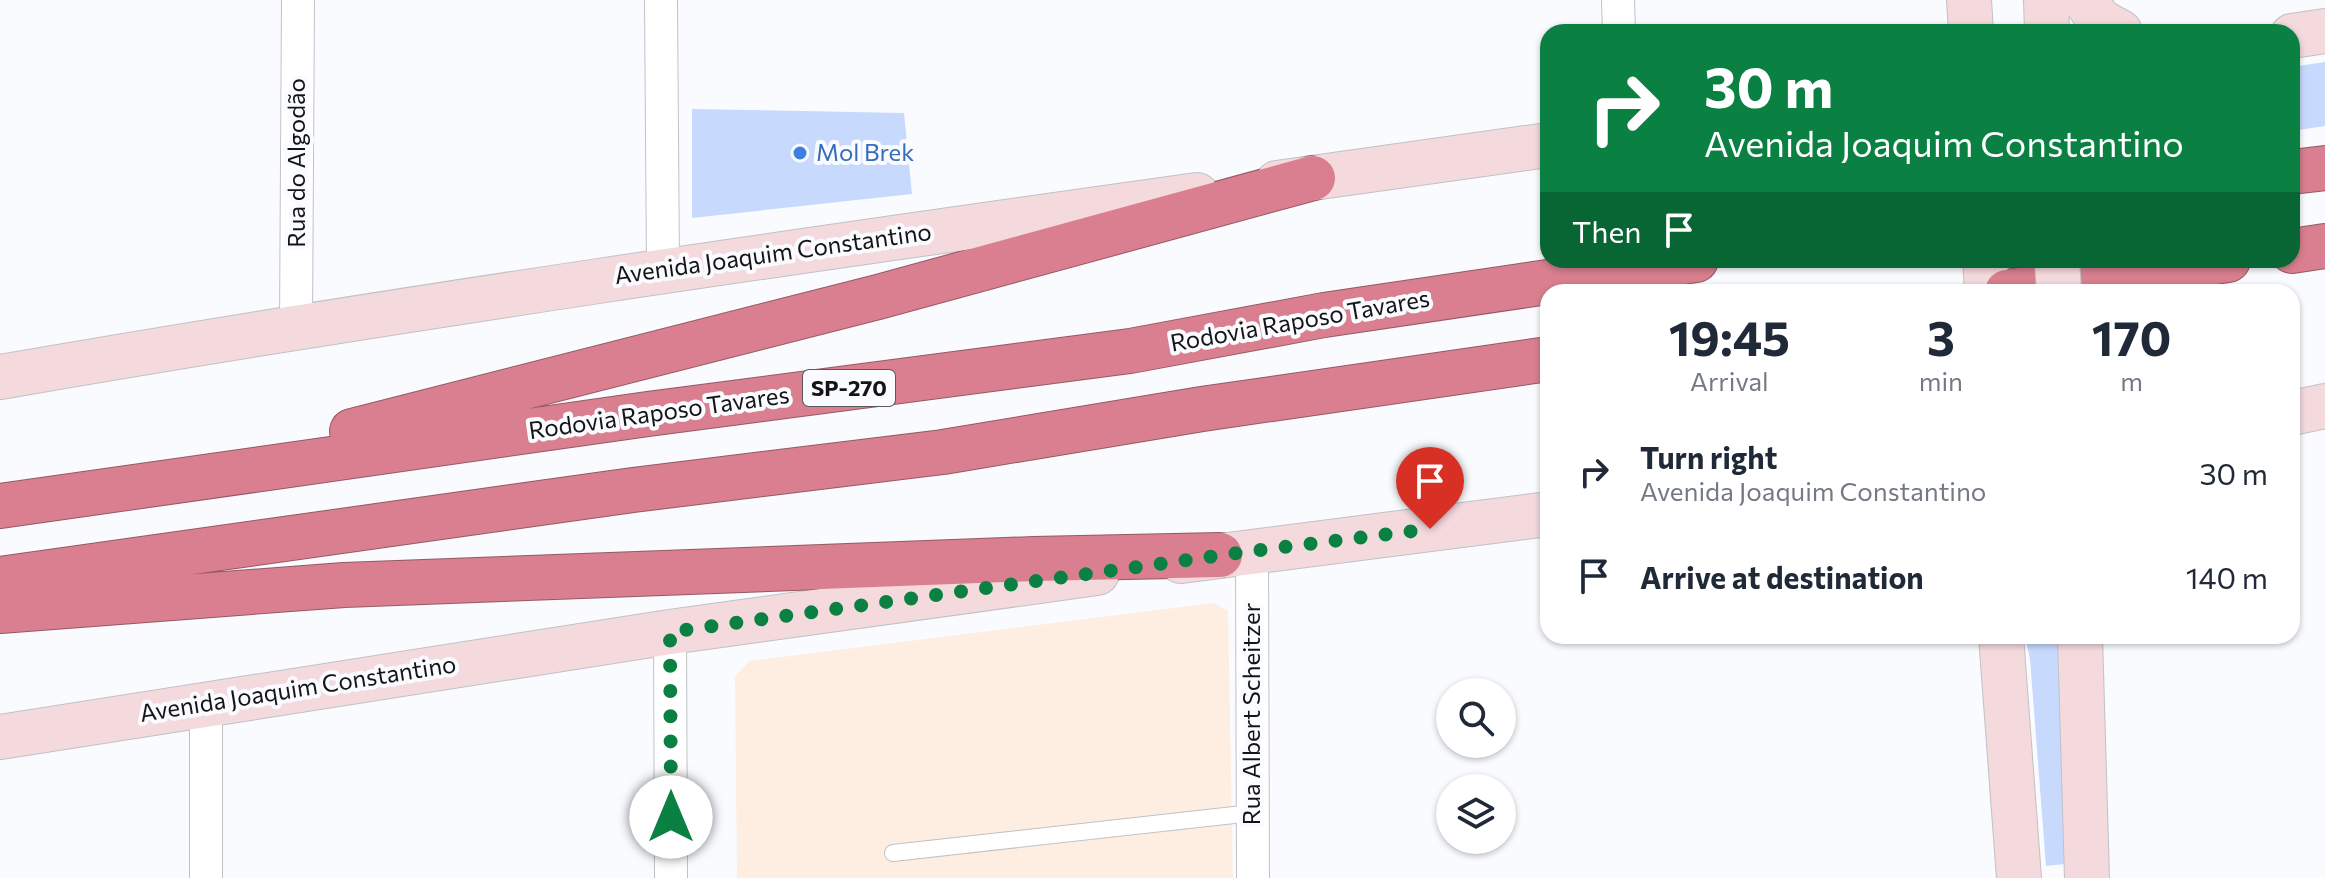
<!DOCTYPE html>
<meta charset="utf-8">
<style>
body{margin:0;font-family:Commissioner,sans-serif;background:#f6f6f7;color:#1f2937;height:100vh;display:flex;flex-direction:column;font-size:30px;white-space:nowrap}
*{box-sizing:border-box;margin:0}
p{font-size:26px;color:#747a83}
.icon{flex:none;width:44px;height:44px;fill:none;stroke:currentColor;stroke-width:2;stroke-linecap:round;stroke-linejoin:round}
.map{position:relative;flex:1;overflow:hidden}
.sheet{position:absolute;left:1540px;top:284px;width:760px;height:360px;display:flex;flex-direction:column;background:#fff;border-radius:24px;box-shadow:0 2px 6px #0004}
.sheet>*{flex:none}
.banner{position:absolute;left:1540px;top:24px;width:760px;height:244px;border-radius:24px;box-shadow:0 2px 6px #0004;background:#0b8043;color:#fff;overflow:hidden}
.buttons{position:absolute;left:1436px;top:678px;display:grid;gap:16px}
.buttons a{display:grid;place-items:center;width:80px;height:80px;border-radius:50%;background:#fff;box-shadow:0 2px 6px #0004;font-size:40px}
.pin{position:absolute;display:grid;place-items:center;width:68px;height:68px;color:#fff;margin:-82px -34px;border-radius:50% 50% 50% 0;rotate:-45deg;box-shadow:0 0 8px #0007}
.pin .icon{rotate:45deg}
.me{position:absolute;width:88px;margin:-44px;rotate:0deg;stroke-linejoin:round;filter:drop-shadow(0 0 6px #0008)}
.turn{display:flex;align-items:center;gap:28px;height:168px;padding:0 32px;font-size:36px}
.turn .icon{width:104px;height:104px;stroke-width:2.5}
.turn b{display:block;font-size:56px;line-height:68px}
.then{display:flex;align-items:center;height:76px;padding:0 32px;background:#0003;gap:16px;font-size:30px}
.eta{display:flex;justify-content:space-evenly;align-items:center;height:136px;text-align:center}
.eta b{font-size:48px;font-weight:700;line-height:56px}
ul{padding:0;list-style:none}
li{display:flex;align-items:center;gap:24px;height:104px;padding:0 32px}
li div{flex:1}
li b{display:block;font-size:30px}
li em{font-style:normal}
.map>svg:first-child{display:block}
.commercial{fill:#fdeee1}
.green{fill:#c8d9fe}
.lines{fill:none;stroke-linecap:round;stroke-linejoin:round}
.lane-casing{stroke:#c0c2c5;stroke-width:18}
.street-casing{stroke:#c0c2c5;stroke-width:34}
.secondary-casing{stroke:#c0c2c5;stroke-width:46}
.highway-casing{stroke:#945a64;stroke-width:46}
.lane{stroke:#fff;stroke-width:16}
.street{stroke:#fff;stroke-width:32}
.secondary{stroke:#f4d9dd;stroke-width:44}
.highway{stroke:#d97f8f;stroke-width:44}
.secondary-bridge-casing{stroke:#c0c2c5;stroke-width:46;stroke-linecap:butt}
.secondary-bridge{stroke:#f4d9dd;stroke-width:44}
.route{stroke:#0b8043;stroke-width:14;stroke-dasharray:0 25.2}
.shop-dot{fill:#3f7fe0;stroke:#f9fbfe;stroke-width:3}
.labels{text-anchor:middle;stroke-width:8;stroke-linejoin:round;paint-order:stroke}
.shield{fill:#f9fbfe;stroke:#59595b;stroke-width:2}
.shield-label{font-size:22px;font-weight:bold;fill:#141415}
.shop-label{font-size:24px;fill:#366cbe;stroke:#f9fbfe;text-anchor:start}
.street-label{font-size:24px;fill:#141415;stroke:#f9fbfe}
</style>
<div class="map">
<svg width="2325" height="878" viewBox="0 0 2325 878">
<rect width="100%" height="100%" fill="#f9fbfe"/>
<path class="commercial" d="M1214,603L1228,611L1233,878H737L735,677L749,661Z"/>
<path class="green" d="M2325,62V126L2292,131V67Z
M692,109L904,113L912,194L692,218Z
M2025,636H2062L2065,864L2046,866L2030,659Z"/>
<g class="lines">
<g class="lane-casing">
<path id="lane" d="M893,853L1252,813"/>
</g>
<g class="street-casing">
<path id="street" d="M661,0L663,270
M1618,0L1619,32
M296,326L298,0
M1252,551L1253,878
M670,632L671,878
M206,878V703"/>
</g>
<g class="secondary-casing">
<path id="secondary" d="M1969,0L1971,32
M2046,0L2047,32
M2085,0L2100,21L2120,32
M2292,36L2325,31
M1277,183L1548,145
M1985,260L1987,292
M0,377C398,308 797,251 1197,195
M2292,413L2325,406
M1181,561L1548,514
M2001,636L2019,878
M2080,636L2087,878
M0,737L670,632L1097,573"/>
</g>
<g class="highway-casing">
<path id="highway" d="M2292,172L2325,168
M2292,251L2325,246
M2007,292L2228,260
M352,431L878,297L1313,178
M0,506L648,414L1130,351L1324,315L1696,260
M0,579L633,490L943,452L1202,409L1548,359
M0,611L344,585L1034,559L1220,555"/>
</g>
<use href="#lane" class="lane"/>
<use href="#street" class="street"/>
<use href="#secondary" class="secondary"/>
<use href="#highway" class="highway"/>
<g class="secondary-bridge-casing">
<path id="secondary-bridge" d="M2057,260L2059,292"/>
</g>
<use href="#secondary-bridge" class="secondary-bridge"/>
</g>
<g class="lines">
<path class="route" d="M671,817L670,632L1252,551L1430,529"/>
</g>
<circle class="shop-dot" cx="800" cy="153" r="8"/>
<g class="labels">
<rect class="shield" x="803" y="370" width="92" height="36" rx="6"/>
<g class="shield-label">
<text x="849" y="396">SP-270</text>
</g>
<g class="shop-label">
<text x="816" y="161">Mol Brek</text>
</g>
<g class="street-label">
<text transform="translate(297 163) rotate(-90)" y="8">Rua do Algodão</text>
<text transform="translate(773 254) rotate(-8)" y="8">Avenida Joaquim Constantino</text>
<text transform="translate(1300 321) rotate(-10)" y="8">Rodovia Raposo Tavares</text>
<text transform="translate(659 413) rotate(-8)" y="8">Rodovia Raposo Tavares</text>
<text transform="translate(298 689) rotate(-9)" y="8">Avenida Joaquim Constantino</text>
<text transform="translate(1252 714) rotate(-90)" y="8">Rua Albert Scheitzer</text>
</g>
</g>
</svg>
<div class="buttons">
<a><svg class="icon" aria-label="search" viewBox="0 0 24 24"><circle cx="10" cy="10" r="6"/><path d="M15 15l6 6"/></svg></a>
<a><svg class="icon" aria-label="layers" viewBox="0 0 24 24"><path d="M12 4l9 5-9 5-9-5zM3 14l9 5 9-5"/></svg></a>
</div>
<div class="pin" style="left:1430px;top:529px;background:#d93025"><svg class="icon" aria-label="arrive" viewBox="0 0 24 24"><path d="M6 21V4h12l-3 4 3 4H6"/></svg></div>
<svg class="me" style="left:671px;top:817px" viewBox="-20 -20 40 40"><circle r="19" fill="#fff"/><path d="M0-13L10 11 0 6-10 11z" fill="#0b8043"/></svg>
<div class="banner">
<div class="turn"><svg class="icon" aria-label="right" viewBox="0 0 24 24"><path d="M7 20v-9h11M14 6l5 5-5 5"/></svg><div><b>30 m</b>Avenida Joaquim Constantino</div></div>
<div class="then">Then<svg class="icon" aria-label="arrive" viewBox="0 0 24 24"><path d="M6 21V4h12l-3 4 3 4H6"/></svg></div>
</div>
<section class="sheet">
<div class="eta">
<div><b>19:45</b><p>Arrival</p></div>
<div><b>3</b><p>min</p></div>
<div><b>170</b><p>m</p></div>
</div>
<ul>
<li><svg class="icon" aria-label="right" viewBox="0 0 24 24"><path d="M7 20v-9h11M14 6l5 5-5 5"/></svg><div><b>Turn right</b><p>Avenida Joaquim Constantino</p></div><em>30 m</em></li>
<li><svg class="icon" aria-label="arrive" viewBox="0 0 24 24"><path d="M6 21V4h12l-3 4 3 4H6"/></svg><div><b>Arrive at destination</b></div><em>140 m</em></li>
</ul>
</section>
</div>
